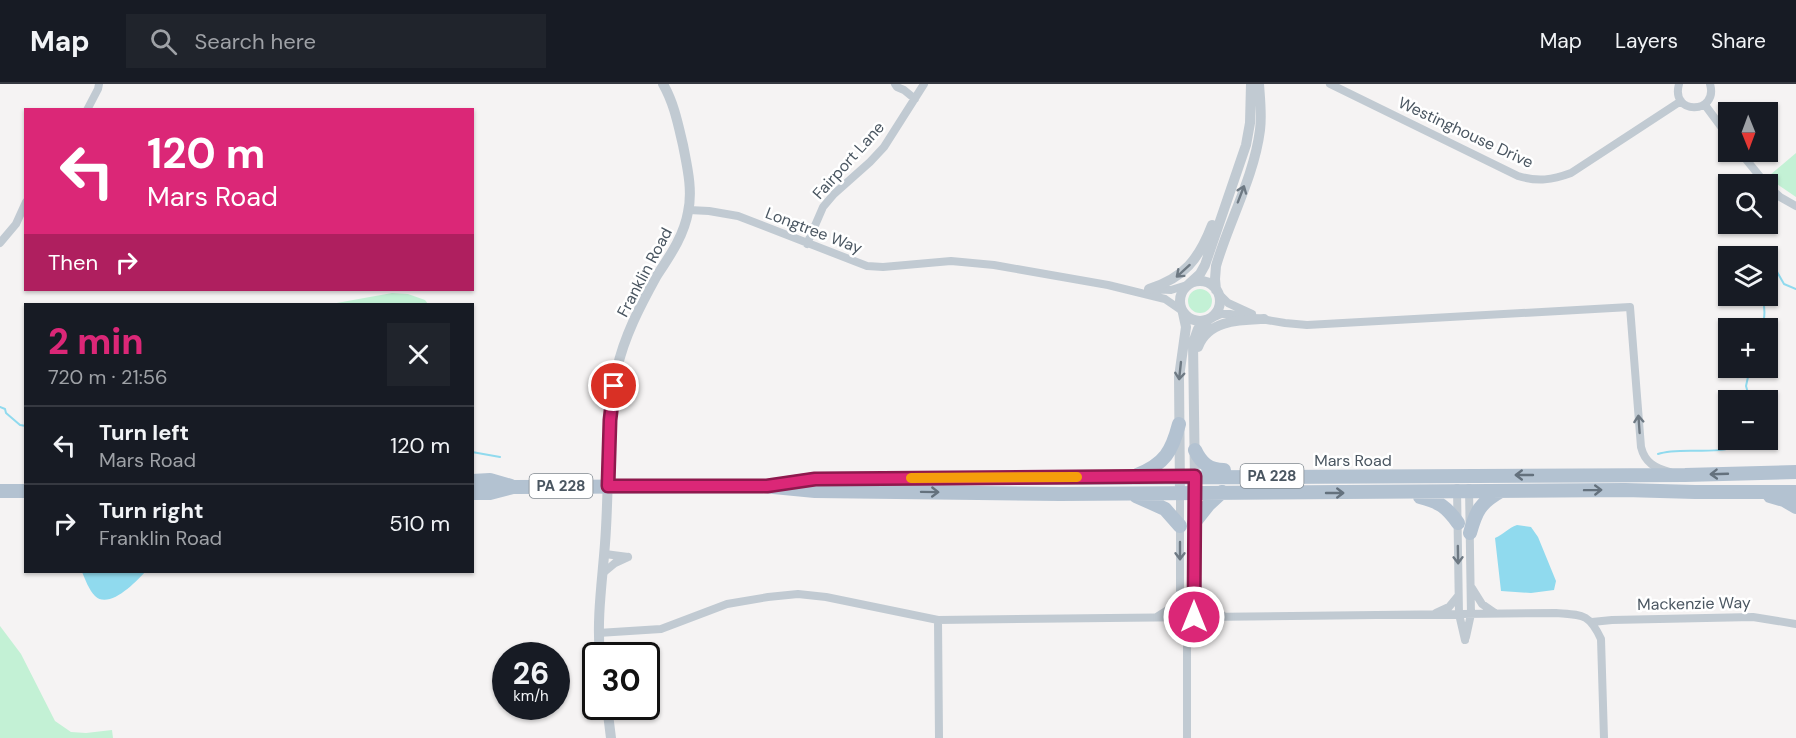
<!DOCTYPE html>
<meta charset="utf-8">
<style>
body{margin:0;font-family:"DM Sans",sans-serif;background:#20242c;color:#f1f3f6;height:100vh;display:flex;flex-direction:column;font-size:22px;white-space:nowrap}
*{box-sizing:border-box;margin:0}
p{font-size:20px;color:#9ea1a6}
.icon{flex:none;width:33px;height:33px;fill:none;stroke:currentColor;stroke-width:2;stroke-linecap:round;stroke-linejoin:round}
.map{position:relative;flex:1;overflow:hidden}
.drawer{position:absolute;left:24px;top:219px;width:450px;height:270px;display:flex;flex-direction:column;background:#171b24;border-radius:0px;box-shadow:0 2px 4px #0004}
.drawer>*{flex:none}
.hud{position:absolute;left:24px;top:24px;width:450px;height:183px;border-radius:0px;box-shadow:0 2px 4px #0004;background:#db2777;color:#fff;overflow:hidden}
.needle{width:39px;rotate:179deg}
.buttons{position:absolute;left:1718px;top:18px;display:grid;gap:12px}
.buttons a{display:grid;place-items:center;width:60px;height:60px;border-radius:0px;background:#171b24;box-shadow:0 2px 4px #0004;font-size:30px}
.speed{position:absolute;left:492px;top:558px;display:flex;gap:12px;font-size:30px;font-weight:700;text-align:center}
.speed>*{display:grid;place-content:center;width:78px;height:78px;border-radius:50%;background:#171b24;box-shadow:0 2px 4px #0004;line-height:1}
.speed small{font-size:15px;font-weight:400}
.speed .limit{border:3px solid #111;border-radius:9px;background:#fff;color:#111}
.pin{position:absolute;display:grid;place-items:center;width:51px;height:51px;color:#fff;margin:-26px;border:3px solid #fff;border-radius:50%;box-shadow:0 2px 6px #0007}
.me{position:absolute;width:66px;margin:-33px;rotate:0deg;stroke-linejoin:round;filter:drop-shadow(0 0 4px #0008)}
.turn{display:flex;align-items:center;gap:21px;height:126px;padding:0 24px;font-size:27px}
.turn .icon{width:78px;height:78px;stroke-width:2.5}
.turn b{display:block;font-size:42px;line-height:51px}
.then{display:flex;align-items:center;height:57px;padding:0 24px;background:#0003;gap:12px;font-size:22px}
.round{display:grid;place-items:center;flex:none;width:63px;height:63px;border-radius:0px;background:#20242c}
.headline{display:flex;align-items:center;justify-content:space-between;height:102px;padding:0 24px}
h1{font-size:36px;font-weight:800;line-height:45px;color:#db2777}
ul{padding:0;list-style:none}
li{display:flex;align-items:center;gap:18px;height:78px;padding:0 24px;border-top:2px solid #363941}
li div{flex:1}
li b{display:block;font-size:22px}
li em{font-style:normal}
header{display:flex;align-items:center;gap:36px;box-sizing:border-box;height:84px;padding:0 30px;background:#171b24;border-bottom:2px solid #363941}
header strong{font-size:28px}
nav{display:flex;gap:33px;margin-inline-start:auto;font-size:21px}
.search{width:420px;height:54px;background:#20242c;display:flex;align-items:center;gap:15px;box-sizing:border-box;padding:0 21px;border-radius:0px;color:#9ea1a6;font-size:22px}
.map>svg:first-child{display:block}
.green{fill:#c3f1d5}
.water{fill:#90daee}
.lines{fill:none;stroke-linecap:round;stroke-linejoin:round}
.stream{stroke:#90daee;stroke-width:2}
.minor{stroke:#c1cad2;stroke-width:8}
.tertiary{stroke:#c1cad2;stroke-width:10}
.primary{stroke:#b3c2d1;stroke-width:14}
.oneway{stroke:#6e7983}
.oneway2{stroke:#64717d}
.route-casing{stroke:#8e194d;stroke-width:15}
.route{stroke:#db2777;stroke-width:10}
.slow{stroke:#f59e0b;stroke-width:10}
.labels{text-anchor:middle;stroke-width:5;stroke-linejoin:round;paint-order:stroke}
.shield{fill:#fff;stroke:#808990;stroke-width:1.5}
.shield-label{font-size:15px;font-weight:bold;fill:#4a5661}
.street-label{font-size:16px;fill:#4a5661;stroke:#fff}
</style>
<header>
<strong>Map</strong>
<div class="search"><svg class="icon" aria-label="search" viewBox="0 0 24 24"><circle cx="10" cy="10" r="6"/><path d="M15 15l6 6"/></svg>Search here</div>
<nav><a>Map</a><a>Layers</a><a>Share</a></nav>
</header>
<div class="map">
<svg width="1796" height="654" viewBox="0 0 1796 654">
<rect width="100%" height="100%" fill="#f5f3f3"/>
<path class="green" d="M1796,69V113L1777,100L1770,91Z
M1188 217a12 12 0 1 1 24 0a12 12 0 1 1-24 0Z
M392,209L408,210L425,216L428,220H331Z
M0,542L21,570L55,637L71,648L86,649L112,646L113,654H0Z"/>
<path class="water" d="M1517,441L1531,443L1538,453L1556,497L1554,506L1531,509L1501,507L1495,454C1504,450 1508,444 1517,441Z
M82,488H145C136,498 109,526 95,512C89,506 85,495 82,488Z"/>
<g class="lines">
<path class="stream" d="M1767,187L1776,186L1784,200L1796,205
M1756,212L1763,216C1765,225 1765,236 1761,244
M1750,316L1746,302L1750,284
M0,323L5,325L6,329L20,341L26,342
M472,368L500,373
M1658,370C1683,361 1728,375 1745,356"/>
<path class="minor" d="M895,0L897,3L904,6L915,15
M1330,0L1518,92C1538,98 1552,96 1571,89L1681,17
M1679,0C1670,32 1719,30 1710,0
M1705,21L1728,52
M87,26L98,5L99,0
M1740,68L1766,100
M1767,101L1780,113L1796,122
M689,126L709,127L738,132L867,182L883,183L951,177L994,181L1108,201L1165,215L1181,226
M0,159L16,140L26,118
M807,160L823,123L834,110L870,78L884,63L924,0
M1150,205L1171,206L1187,201
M1218,209L1228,219L1252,230
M1212,234L1221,230H1230L1285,239L1307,241L1630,223L1641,363C1645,379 1655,384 1670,388
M1457,404L1459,530L1465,556
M1180,409V532L1187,552
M605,470L628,473
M603,489L615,479L628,473
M1195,502L1207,522L1222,531
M1472,504L1482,520L1495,529
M1436,529L1449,523L1458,512
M1158,532L1169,525L1180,509
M938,536L939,654
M1592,538L1612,536L1753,533L1796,540
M598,549L661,545L727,520L768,513L798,510L826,513L938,536L1556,529C1582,531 1589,529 1601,555L1604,654
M1466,553L1471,530L1469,404
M1187,654V553L1194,533L1195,409"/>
<path class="tertiary" d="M1180 217a20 20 0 1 1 40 0a20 20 0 1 1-40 0Z
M1189,200L1200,190L1205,181L1246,61L1250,39L1251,0
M1149,205C1184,194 1199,175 1212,141
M1216,206L1215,195L1216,182C1229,137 1254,93 1260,46C1262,31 1260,15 1259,0
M1198,263C1208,236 1239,236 1264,235
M1195,399L1193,259L1198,245L1208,236
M1180,409L1179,293L1186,243L1183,229
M600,572C596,529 604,487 606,444C609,391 607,338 617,285C624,253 640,222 656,193C669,173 684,152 688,128C693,106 687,82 683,61C678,40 674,19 663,0
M607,622L611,654"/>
<path class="primary" d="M1195,366C1201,379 1209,386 1224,386
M1137,391C1165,380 1172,367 1179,340
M472,397L490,396L511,402
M787,399L815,395L1685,391L1796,388
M0,407H26
M472,409H490L513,403L763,402L815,407L1060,410L1625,406L1695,408H1796
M1136,412L1165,425L1180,442
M1770,412L1784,416L1796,423
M1420,413C1439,418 1446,422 1458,439
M1194,439L1209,420L1222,408
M1470,449C1476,427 1480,419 1501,407"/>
</g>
<defs><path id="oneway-shaft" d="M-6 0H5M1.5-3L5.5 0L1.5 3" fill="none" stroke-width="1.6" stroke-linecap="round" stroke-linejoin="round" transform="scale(1.5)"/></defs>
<g class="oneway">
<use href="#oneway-shaft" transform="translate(1241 110) rotate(-69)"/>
<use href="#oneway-shaft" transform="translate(1183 187) rotate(138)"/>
<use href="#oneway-shaft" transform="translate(1180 287) rotate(96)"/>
<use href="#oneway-shaft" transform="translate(1639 340) rotate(-94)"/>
<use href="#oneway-shaft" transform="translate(1180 467) rotate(90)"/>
<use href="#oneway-shaft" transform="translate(1458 471) rotate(89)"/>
</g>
<g class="oneway2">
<use href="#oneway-shaft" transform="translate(1719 390) rotate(178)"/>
<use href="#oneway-shaft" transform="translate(1524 391) rotate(180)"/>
<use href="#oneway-shaft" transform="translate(1593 406) rotate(-1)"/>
<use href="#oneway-shaft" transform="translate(930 408) rotate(1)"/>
<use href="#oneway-shaft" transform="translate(1335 409)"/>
</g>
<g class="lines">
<g class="route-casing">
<path id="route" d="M614,302L610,336L608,402H767L815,395L1195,392L1194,533"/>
</g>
<use href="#route" class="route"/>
<path class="slow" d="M911,394L1077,393"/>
</g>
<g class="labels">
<g class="shield">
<rect x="1240.5" y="380" width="63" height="24" rx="4.5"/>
<rect x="529.5" y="390" width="63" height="24" rx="4.5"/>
</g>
<g class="shield-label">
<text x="1272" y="397">PA 228</text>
<text x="561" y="407">PA 228</text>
</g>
<g class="street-label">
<text transform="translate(1466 48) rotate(25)" y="6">Westinghouse Drive</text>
<text transform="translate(848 76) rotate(-48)" y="6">Fairport Lane</text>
<text transform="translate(814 146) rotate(21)" y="6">Longtree Way</text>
<text transform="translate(644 188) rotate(-62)" y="6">Franklin Road</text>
<text x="1353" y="382">Mars Road</text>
<text transform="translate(1694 519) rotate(-1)" y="6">Mackenzie Way</text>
</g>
</g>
</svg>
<div class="buttons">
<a><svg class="needle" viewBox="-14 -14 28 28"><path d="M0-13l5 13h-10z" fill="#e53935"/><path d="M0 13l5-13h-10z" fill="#9ea1a6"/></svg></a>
<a><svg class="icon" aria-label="search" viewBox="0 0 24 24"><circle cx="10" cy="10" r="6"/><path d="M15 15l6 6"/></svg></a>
<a><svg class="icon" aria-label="layers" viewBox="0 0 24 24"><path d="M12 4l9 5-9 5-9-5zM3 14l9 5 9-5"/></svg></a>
<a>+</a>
<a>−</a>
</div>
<div class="speed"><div>26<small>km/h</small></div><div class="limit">30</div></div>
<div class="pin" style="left:614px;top:302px;background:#d93025"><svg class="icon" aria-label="arrive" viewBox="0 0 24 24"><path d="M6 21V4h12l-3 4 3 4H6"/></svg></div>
<svg class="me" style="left:1194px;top:533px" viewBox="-20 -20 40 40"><circle r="17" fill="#db2777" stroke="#fff" stroke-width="3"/><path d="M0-11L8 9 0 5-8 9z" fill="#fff"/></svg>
<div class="hud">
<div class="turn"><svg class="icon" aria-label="left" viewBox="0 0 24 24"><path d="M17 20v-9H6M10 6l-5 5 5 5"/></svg><div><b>120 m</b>Mars Road</div></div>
<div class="then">Then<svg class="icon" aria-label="right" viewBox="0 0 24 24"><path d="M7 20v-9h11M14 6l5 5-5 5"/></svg></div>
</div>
<section class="drawer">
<div class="headline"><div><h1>2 min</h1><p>720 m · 21:56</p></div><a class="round"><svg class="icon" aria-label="close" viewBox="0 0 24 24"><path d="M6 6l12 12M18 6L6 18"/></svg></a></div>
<ul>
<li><svg class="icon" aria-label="left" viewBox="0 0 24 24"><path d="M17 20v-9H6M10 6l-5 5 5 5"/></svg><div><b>Turn left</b><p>Mars Road</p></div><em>120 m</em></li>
<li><svg class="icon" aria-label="right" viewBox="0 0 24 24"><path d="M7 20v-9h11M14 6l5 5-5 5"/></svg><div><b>Turn right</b><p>Franklin Road</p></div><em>510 m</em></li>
</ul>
</section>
</div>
